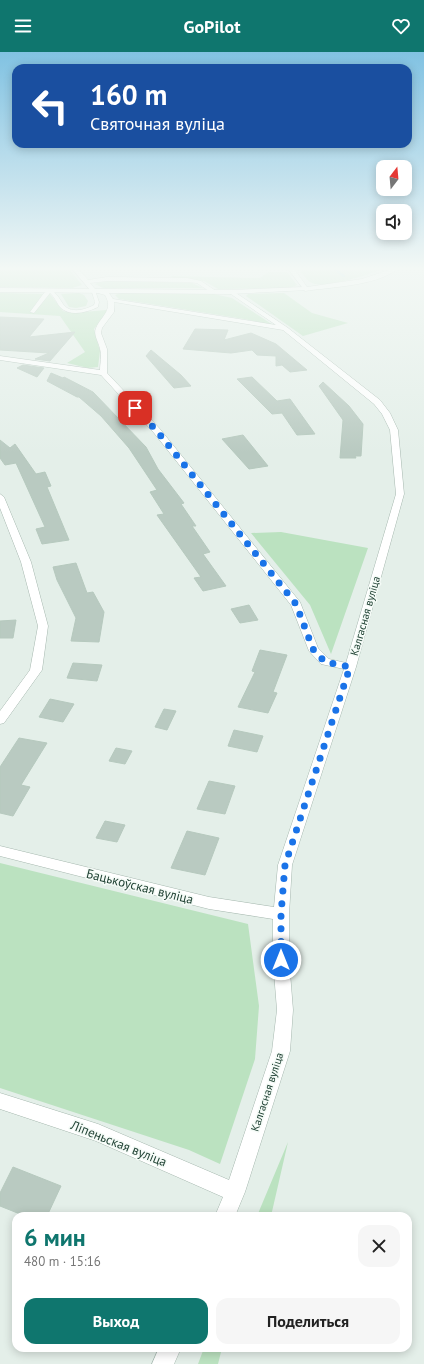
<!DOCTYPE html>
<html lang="ru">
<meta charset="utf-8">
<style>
body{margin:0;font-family:"PT Sans",sans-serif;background:#f6f6f6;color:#222;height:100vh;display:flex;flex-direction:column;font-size:15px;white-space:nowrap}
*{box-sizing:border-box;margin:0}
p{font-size:13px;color:#767676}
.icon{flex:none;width:22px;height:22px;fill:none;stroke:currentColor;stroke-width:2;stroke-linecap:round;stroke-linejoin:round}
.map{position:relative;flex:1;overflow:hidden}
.drawer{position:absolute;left:12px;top:1160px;width:400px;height:140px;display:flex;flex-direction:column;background:#fff;border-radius:12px;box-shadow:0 2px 10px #0003}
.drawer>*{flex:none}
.hud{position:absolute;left:12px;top:12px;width:400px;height:84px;border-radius:12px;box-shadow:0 2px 10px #0003;background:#1a4fa0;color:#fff;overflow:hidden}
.needle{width:26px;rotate:16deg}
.fabs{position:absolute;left:376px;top:108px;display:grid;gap:8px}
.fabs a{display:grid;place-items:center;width:36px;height:36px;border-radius:8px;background:#fff;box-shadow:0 2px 10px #0003;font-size:20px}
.pin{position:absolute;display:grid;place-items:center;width:34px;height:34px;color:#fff;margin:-17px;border-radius:8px;box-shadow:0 2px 6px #0006}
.me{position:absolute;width:44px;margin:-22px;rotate:0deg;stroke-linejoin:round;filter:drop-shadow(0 0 3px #0008)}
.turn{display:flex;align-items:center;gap:14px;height:84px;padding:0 12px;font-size:18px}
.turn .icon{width:52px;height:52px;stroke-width:2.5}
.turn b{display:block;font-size:28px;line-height:34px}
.round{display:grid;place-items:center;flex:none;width:42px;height:42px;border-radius:12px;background:#f6f6f6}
.head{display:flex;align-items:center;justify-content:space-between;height:68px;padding:0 12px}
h1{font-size:24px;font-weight:800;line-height:30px;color:#0f766e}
.action{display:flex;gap:8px;margin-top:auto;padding:8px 12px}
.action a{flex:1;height:46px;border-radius:12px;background:#0f766e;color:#fff;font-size:16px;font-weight:800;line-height:46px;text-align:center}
.action a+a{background:#f6f6f6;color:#222}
header{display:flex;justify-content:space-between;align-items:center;height:52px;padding:0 12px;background:#0f766e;color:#fff;font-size:18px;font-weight:800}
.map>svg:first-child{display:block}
.green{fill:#bbe2c0}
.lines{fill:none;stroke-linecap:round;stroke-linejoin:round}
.stream{stroke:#88d7d8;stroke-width:2.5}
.building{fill:#b9cac1;stroke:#b6c9be}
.service-casing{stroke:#a6b8af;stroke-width:1}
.minor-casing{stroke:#a6b8af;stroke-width:1}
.tertiary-casing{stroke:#a6b8af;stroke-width:1}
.service{fill:#fff;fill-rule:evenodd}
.minor{fill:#fff;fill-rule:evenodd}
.tertiary{fill:#fff;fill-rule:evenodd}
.route{stroke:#1a73e8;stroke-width:7;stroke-dasharray:0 12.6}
.labels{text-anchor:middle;stroke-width:3;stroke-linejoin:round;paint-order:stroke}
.street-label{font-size:11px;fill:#214335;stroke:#f5fbf7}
.near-street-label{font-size:13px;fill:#214335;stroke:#f5fbf7}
</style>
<header><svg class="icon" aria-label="menu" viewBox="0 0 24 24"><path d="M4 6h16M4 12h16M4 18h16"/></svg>GoPilot<svg class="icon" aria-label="heart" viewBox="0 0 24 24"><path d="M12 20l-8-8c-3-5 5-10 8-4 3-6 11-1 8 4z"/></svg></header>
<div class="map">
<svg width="424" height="1312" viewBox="0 0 424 1312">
<rect width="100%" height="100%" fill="#e4efe9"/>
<path class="green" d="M0,218H70L82,233L72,236L0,235Z
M299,218H380C367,223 324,237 312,231C307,229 303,222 299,218Z
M268,220H287L297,233L290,236L218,237L204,229L176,227L170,224L260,226Z
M105,228L192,231L203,236H103L95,232Z
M0,241L50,242L63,259L72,261L106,258V261L94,277L100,299L98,315L88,316L67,311L85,300L60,264L0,260Z
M79,241L84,243L88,249L86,254L76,256L69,255L61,242Z
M121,241L214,242L232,246L273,273L244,267L119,247L115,243Z
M284,241L312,261L348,271L303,284L246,244L248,242Z
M281,480L368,496L331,602L310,553L251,481Z
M0,811L248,872L259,954L255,1007L220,1112L189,1098L0,1036Z
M288,1090L271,1164H257Z
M204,1296H222L218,1312H198Z"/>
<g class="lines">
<path class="stream" d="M336,218L344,224"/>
</g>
<path class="building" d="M0,265L44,267L29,285L75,280L50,309L35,307L49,301L0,298Z
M195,277L228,278L224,288L251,281L276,292L307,318L290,320L282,313L276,314V304L257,303L252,298L231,301L183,297Z
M151,298L181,323L191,334L174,336L146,304Z
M23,313L44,316L37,325L17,316Z
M51,321L63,326L64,325L93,340L146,395L158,417L184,451L181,452L196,474H192L210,500L203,502L226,534L203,539L194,526L201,525L157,463L164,462L150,440L157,438L129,396L101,364L79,345H77L47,329Z
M252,325L277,349L290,347L315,382L297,383L282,361L272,362L237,327Z
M323,330L349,354L363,372L361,404H355L356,406H340L343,368L319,334Z
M243,383L268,414L249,417L222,387Z
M0,388L10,396L15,392L36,422L45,420L51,434L47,435L69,488L42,492L36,477L45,475L16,411L5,413L0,406Z
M76,511L87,541L93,540L104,560L99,590L71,589L76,566L57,528L53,515Z
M249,553L258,568L240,571L231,557Z
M16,568L13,586H0V569Z
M260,598L287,603L273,640L277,641L268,661L238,655L255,620L252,619Z
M73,611L102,613L97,629L67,626Z
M50,647L74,652L63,670L39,665Z
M164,657L176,659L167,678L155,675Z
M234,678L263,684L257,700L228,694Z
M19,686L47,691L21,733L30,735L13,764L0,761V715Z
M116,696L132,699L125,712L109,709Z
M209,729L235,734L225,762L197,757Z
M105,769L125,773L117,790L96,786Z
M187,779L219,786L205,823L171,816Z
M13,1115L61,1134L47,1164H25L0,1154V1141Z"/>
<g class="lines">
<g class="service-casing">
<path id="service" d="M91,237L95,238L99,250L98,255C88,260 71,265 61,256C57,252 55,245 50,241L34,261L30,260L44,241L50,238C57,241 59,246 63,252C70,262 85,258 94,253L95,250Z"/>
</g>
<g class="minor-casing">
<path id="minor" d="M73,218H79L88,228L107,225L187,226L201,229L216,239V241H212L197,231L187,230L107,229L90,231L95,237L109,241L113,247L276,273L228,240L233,239L288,276L380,348L390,361L398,378L404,442L356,615L292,813L289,862V908L293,958L290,999L245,1140L235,1164H215L223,1145L96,1089L0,1057V1041L98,1072L229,1128L272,999L277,958L273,908V867L209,857L0,804V794L209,845L274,855L278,813L344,617L321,612L309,599L291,553L154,381L101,323L0,308V304L100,318C100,312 102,303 100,297C99,290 93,283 96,276C101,264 114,258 105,243L91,239ZM114,250L283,278L374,352L382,362L390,378L396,442L346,611L329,607L318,596L300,550L160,377L107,321V297L101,281L102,276L114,260Z
M289,218H295L307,235L362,227L389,218H396C375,234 331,235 305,239Z
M0,442L4,445L31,510L48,574L42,618L4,671L0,672V659L30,618L38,574L21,510L0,456Z
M159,1296H181L174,1312H152Z"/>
</g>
<g class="tertiary-casing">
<path id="tertiary" d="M305,235L308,237L307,238L231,242L0,240V236L231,238Z"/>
</g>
<use href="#service" class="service"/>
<use href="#minor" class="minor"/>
<use href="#tertiary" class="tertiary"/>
</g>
<linearGradient id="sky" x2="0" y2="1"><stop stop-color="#81c2e2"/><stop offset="0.54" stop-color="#f3f8f5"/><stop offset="1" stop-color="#f3f8f5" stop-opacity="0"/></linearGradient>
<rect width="424" height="401" fill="url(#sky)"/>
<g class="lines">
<path class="route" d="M135,356L157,379L296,552L313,597L325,610L350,615L285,813L281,862V908"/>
</g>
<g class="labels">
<g class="street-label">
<text transform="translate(365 564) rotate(-74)" y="4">Калгасная вуліца</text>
<text transform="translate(267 1040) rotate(-72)" y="4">Калгасная вуліца</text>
</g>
<g class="near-street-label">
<text transform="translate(140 834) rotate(14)" y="5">Бацькоўская вуліца</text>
<text transform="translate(119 1091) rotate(22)" y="5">Ліпеньская вуліца</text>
</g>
</g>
</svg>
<div class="fabs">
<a><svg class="needle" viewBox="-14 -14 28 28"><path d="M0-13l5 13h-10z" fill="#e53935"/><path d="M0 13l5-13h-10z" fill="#767676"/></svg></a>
<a><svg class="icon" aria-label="sound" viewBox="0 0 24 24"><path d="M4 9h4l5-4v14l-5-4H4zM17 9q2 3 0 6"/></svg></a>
</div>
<div class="pin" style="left:135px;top:356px;background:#d93025"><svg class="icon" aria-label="arrive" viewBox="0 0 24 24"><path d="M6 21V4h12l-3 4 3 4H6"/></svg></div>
<svg class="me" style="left:281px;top:908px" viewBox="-20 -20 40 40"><circle r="17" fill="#1a73e8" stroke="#fff" stroke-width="3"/><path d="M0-11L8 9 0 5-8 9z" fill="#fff"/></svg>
<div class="hud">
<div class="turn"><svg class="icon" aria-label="left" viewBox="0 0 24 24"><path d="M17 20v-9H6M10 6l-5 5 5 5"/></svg><div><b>160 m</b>Святочная вуліца</div></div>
</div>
<section class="drawer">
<div class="head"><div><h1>6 мин</h1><p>480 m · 15:16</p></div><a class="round"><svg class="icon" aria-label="close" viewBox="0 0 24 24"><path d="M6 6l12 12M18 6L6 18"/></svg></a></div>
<div class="action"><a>Выход</a><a>Поделиться</a></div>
</section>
</div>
